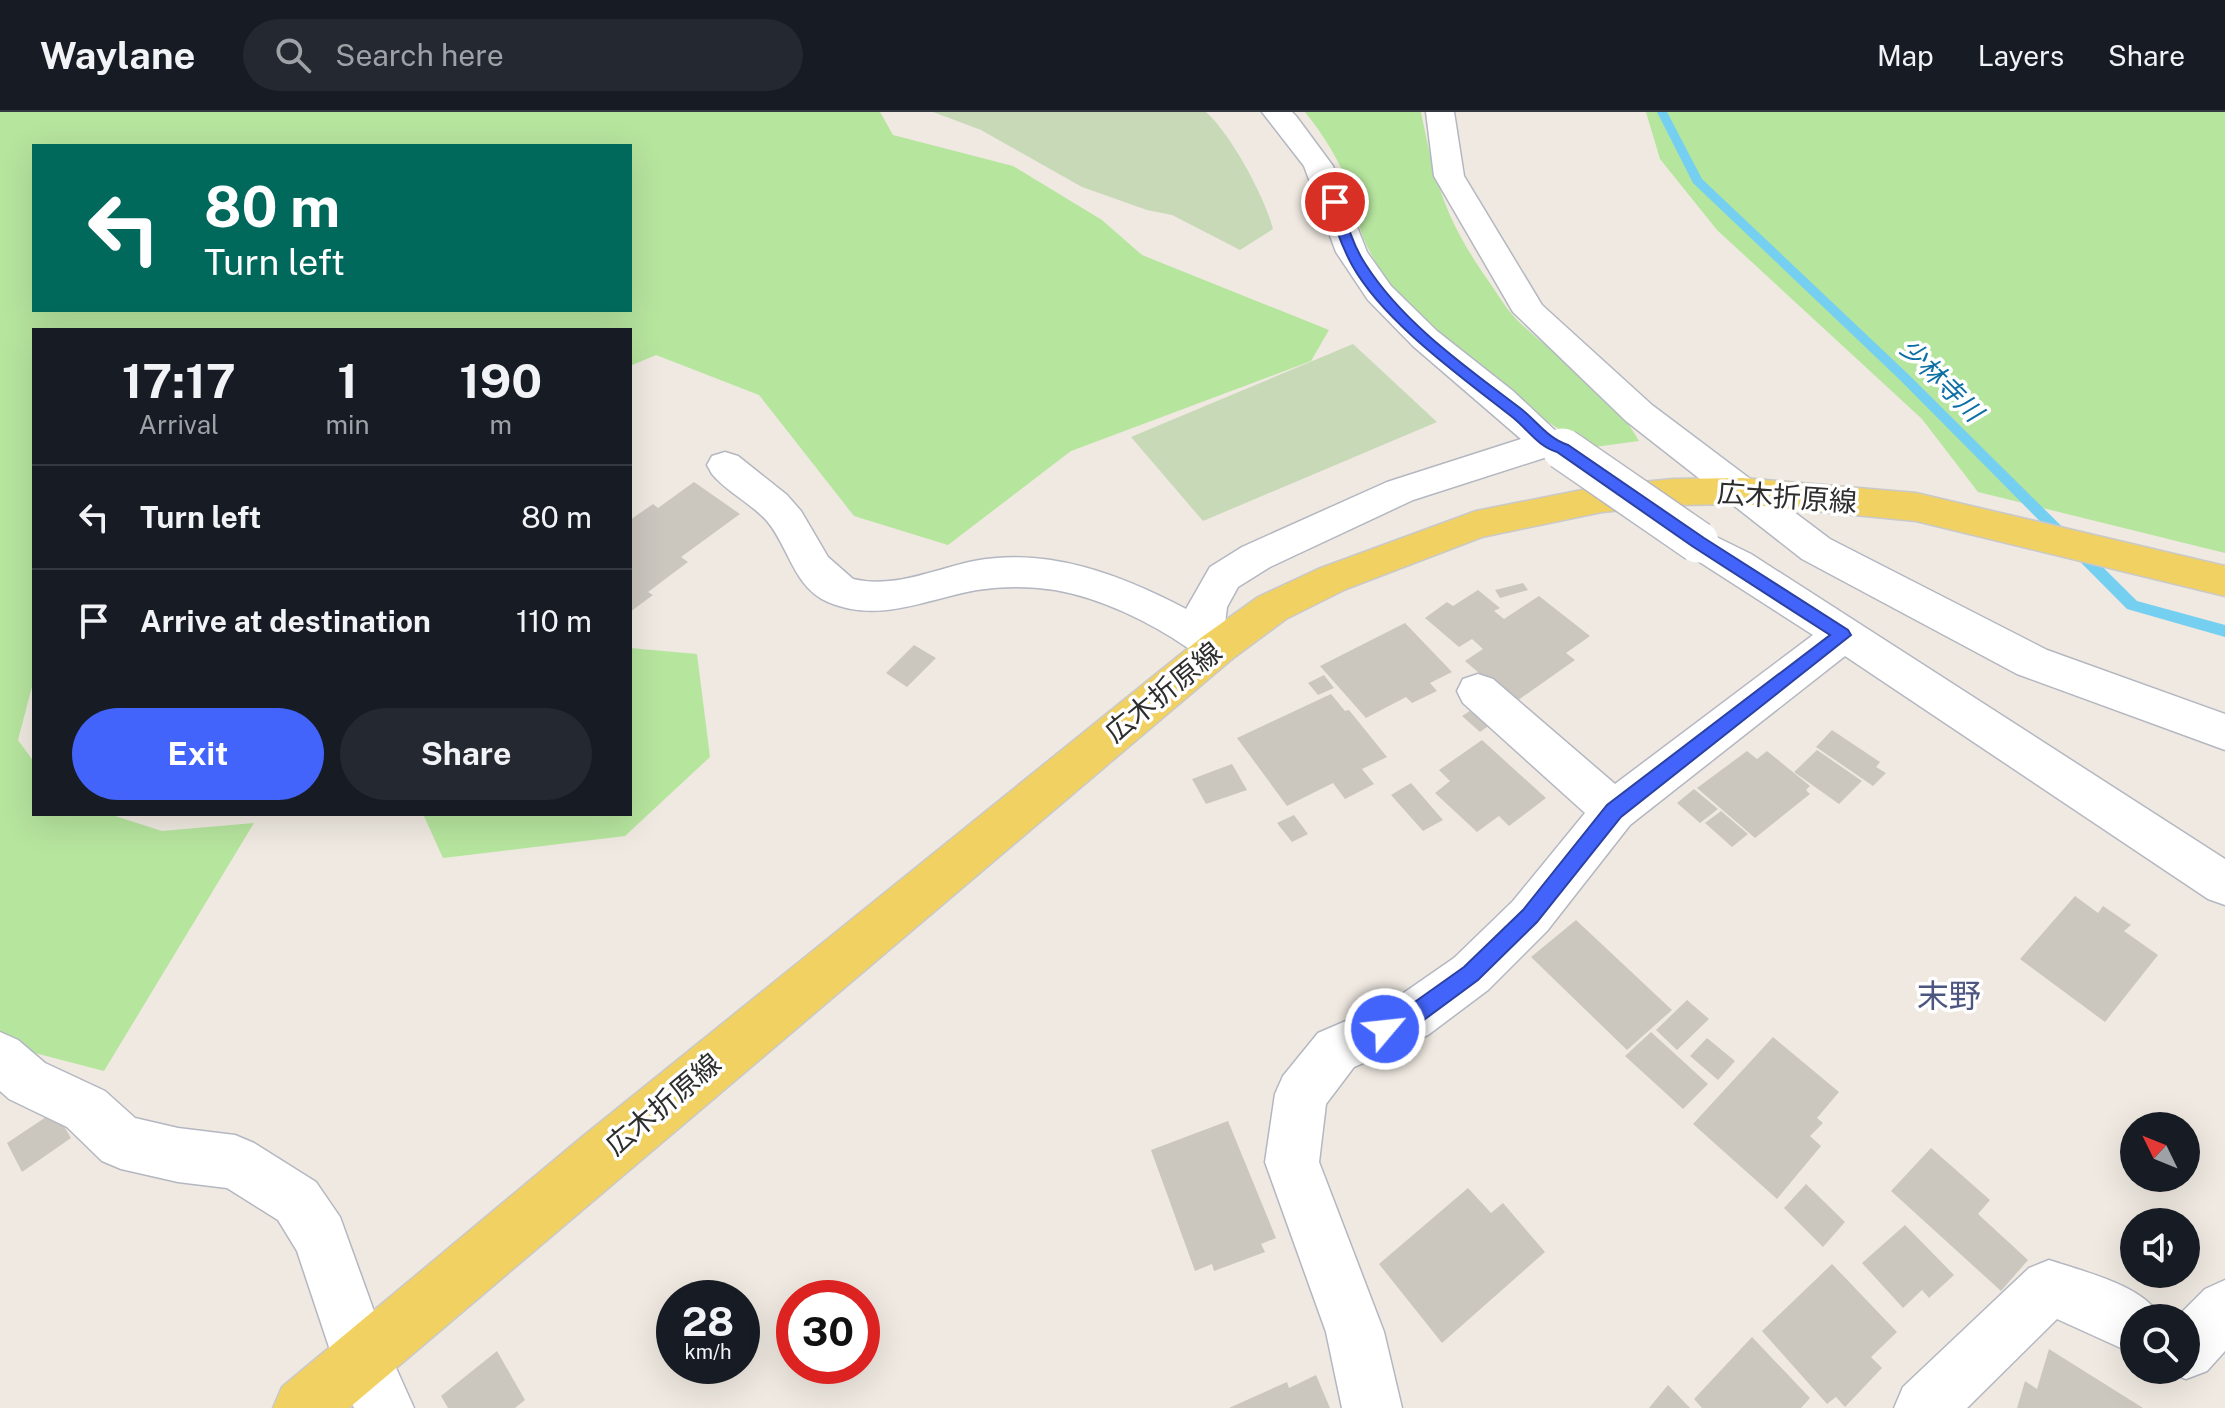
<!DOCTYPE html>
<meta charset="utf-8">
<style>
body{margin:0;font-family:"Public Sans","Noto Sans JP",sans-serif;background:#242831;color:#f1f3f6;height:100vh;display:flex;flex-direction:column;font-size:30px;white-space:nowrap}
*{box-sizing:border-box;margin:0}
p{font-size:26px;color:#9ea1a6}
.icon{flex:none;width:44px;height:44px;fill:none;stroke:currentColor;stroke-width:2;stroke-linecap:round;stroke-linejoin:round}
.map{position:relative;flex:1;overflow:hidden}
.details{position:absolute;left:32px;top:216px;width:600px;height:488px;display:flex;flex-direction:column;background:#171b24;border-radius:0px;box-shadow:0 8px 32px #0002}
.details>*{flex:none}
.guide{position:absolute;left:32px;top:32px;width:600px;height:168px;border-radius:0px;box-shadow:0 8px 32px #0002;background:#00695c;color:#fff;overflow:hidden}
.needle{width:52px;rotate:313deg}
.fabs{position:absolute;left:2120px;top:1000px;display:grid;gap:16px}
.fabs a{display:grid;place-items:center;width:80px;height:80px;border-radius:50%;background:#171b24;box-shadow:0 8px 32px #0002;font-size:40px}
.speed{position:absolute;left:656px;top:1168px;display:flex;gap:16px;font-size:40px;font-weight:700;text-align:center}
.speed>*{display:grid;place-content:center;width:104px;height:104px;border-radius:50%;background:#171b24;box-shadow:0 8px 32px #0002;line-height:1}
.speed small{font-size:20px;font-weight:400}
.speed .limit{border:12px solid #d22;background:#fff;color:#111}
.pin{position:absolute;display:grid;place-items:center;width:68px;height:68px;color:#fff;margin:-34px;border:4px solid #fff;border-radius:50%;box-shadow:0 2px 8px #0007}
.me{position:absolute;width:88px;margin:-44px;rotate:62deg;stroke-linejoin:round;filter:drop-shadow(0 0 6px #0008)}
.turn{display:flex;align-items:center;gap:28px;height:168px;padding:0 40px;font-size:36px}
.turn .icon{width:104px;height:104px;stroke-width:2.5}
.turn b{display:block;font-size:56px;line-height:68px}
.eta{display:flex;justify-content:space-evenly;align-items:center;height:136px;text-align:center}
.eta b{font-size:48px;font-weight:700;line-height:56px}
.primary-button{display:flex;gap:16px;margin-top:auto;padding:16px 40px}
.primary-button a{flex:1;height:92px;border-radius:48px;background:#4264fb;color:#fff;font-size:32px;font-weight:700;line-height:92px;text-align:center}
.primary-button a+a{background:#242831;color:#f1f3f6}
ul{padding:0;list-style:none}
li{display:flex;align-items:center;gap:24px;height:104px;padding:0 40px;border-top:2px solid #363941}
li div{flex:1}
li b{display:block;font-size:30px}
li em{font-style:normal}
header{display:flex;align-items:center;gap:48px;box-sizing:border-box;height:112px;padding:0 40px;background:#171b24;border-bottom:2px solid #363941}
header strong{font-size:38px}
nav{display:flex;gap:44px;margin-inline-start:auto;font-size:28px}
.search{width:560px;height:72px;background:#242831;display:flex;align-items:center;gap:20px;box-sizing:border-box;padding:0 28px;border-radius:44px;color:#9ea1a6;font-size:30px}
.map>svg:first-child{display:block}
.green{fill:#b6e59e;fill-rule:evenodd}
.cemetery{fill:#c8d9b8}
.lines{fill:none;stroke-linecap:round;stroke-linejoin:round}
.stream{fill:#75cff0;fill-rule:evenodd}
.building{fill:#cbc7bf}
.minor-casing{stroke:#b4b7c1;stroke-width:3}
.major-casing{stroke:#c9c9c9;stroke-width:3}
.minor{fill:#fff;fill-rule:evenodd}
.major{fill:#f2d163;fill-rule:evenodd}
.minor-bridge-casing{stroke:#b4b7c1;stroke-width:44;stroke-linecap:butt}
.minor-bridge{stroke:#fff;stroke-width:41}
.route{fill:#4264fb;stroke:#2b41a3;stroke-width:2}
.labels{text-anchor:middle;stroke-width:7;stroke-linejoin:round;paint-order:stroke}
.far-water-label{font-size:26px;font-style:italic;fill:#0d6fa3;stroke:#fff}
.street-label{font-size:28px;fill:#2e2e2e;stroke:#fff}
.quarter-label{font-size:32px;fill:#4d5680;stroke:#fff}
</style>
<header>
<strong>Waylane</strong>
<div class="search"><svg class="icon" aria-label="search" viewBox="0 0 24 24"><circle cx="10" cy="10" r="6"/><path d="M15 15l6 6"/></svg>Search here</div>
<nav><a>Map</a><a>Layers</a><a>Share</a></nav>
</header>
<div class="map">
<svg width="2225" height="1296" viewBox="0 0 2225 1296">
<rect width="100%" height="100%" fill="#efe9e1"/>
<path class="green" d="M0,0H880L893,23L1013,54L1102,108L1142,143L1329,218L1311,249L1071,339L948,433L854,404L759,283L656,243L630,254V218H34V567L18,628L34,650V702H109L162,719L254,711L104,959L0,932ZM34,34H630V198H34Z
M1305,0H1421C1436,75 1447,111 1492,174C1500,186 1508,199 1518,209C1561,250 1609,276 1639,329L1587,336C1511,285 1406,217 1366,132C1357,114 1356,92 1349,73C1338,47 1323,22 1305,0Z
M1646,0H2225V441L1978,380L1922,307L1717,118L1660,47Z
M630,536L697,542L710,645L625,724L443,746L423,702H630Z"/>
<path class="cemetery" d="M933,0H1206C1230,21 1265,85 1273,117L1240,138L1172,103L1147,98L1082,75L981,18Z
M1353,232L1437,310L1203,409L1131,325Z"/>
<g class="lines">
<path class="stream" d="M1657,0H1667L1702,67L1908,262L2137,489L2225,513V525L2127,497L1900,268L1693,71Z"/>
</g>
<path class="building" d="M694,370L740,402L681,445L688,450L648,480L653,483L630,500V408L653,392L658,396Z
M1523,471L1528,478L1500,486L1495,478Z
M1478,478L1500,496L1494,499L1504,507L1539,484L1590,524L1566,541L1575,548L1514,591L1465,549L1483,537L1472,527L1459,535L1425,506L1447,490L1453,494Z
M1405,511L1452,560L1430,571L1437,579L1412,591L1406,585L1366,606L1320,554Z
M914,533L936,546L907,575L886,561Z
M1324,563L1334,576L1318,583L1308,571Z
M1331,582L1345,599L1349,598L1387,645L1362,657L1374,672L1345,687L1333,671L1287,694L1237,626Z
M1473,597L1491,612L1480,620L1462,604Z
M1832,618L1880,650L1876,655L1886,661L1873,674L1816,635Z
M1482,628L1546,686L1509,714L1499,704L1477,720L1435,681L1450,669L1439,658Z
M1817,638L1862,669L1839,692L1794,660Z
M1747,639L1757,647L1767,639L1810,674L1806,678L1810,682L1755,726L1697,676Z
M1232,652L1247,678L1206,692L1192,667Z
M1411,671L1443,708L1423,719L1391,683Z
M1694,677L1718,697L1700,711L1677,691Z
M1721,699L1748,722L1732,735L1705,711Z
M1294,703L1308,722L1292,730L1277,711Z
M2075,784L2098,801L2103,794L2131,813L2124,819L2158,843L2105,910L2020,847Z
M1576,808L1672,898L1627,938L1531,845Z
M1687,888L1709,907L1677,938L1656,918Z
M1651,920L1708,972L1683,997L1625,944Z
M1773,925L1839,980L1817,1006L1823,1011L1810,1024L1821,1034L1777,1087L1693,1012Z
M1707,926L1735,949L1718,968L1690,944Z
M55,999L71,1026L22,1060L7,1031Z
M1228,1009L1276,1126L1261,1132L1265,1140L1214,1159L1212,1152L1195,1159L1151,1038Z
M1931,1036L1990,1088L1978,1102L2028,1148L2001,1179L1891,1079Z
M1806,1072L1845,1110L1823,1135L1784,1096Z
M1468,1076L1491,1101L1503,1091L1545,1140L1442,1231L1379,1152Z
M1905,1113L1954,1163L1929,1186L1922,1178L1903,1196L1862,1151Z
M1832,1152L1897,1220L1871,1245L1882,1256L1845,1295L1836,1285L1827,1292L1762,1219Z
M1752,1225L1810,1286L1801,1296H1702L1694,1287Z
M2049,1237L2143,1296H2017L2025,1269L2037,1277Z
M497,1239L525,1288L515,1296H448L441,1284Z
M1316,1263L1330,1296H1229L1287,1270L1289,1276Z
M1668,1273L1690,1296H1649Z"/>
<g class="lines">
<g class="minor-casing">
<path id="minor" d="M1262,0H1292L1296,4L1333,54L1367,140L1391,174L1437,219L1513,279L1560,323L1576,328L1581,337L1576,346L1563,350L1547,345L1413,388L1270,455L1238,475L1227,495L1224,519L1238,536L1232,547C1221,551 1213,553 1203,547C1197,545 1193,539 1188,536C1150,510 1101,486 1055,478C1029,474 1003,474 977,478C926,487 879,512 828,490C794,476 789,435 767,409C751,391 728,381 712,362L707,353L712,344L725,340L738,344L787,383L801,399L828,445L853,467C894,477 935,457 974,449C1049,435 1121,463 1186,497L1210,455L1242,435L1387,370L1521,327L1413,234L1368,188L1336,140L1304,54Z
M1426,0H1454L1464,64L1542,193L1652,293L1830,427L2047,538L2225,602V638L2017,562L1802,447L1626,309L1513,200L1434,64Z
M1698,416L1751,442L2225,747V793L2208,787L1845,544L1630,713L1547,819L1488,878L1428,923L1354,955L1326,992L1319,1050L1384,1220L1402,1296H1342L1326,1220L1265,1050L1275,982L1283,964L1318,921L1392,889L1454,846L1513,789L1585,701L1463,591L1457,579L1463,567L1478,562L1493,567L1615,672L1813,523L1684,440L1679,430L1684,420Z
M0,920L18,928L45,951L105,979L135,1006L178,1016L235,1023L254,1031L316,1070L340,1105L388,1238L414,1296H354L333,1247L297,1139L278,1108L227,1076L178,1070L121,1057L102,1049L67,1015L9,987L0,979Z
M2049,1148C2081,1159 2147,1174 2160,1206H2134V1242L2057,1207L1967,1296H1894L1903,1275L2029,1156Z
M2225,1168V1239L2207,1259L2186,1267L2165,1259L2186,1258V1206H2176L2205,1177Z"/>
</g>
<g class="major-casing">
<path id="major" d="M1743,366L1916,381L2225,454V484L1916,409L1743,392L1673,393L1602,400L1482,425L1346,477L1286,507L1232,547L349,1296H273L282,1275L582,1025L1202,525L1258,485L1318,457L1476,399L1602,374L1673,367Z"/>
</g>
<use href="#minor" class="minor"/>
<use href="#major" class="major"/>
<g class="minor-bridge-casing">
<path id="minor-bridge" d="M1563,337L1698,430"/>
</g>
<use href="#minor-bridge" class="minor-bridge"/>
</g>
<path class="route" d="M1335,86L1341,90C1347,112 1353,134 1366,153C1403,211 1466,255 1520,296C1537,309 1547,326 1568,333L1704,426L1848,518L1851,523L1621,705L1537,810L1478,868L1417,913L1385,927L1378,924L1375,917L1378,910L1402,899L1464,855L1523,798L1607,693L1830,523L1692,434L1557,340C1537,334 1528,317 1511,304C1460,264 1383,209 1352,153C1341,133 1334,112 1328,90Z"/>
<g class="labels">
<g class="far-water-label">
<text transform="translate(1941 268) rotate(45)" y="9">少林寺川</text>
</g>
<g class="street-label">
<text transform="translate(1787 385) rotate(4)" y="10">広木折原線</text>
<text transform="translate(1163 580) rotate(-39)" y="10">広木折原線</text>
<text transform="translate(663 992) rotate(-40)" y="10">広木折原線</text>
</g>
<g class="quarter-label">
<text x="1949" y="895">末野</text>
</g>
</g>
</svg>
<div class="fabs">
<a><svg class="needle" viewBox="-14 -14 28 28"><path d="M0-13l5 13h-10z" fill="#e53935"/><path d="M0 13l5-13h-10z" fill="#9ea1a6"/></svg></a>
<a><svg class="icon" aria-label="sound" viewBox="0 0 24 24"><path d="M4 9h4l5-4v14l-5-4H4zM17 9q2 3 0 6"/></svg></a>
<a><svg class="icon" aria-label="search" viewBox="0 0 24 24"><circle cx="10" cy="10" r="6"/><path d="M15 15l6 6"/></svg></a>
</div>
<div class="speed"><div>28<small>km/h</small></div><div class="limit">30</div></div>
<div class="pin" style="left:1335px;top:90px;background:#d93025"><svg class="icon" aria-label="arrive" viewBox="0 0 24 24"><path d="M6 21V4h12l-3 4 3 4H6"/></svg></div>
<svg class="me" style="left:1385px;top:917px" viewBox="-20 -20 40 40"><circle r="17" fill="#4264fb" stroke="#fff" stroke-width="3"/><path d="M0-11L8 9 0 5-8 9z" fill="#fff"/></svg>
<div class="guide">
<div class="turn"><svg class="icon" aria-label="left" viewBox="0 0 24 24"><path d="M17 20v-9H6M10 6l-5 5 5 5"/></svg><div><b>80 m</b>Turn left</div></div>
</div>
<section class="details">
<div class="eta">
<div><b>17:17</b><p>Arrival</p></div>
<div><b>1</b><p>min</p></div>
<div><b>190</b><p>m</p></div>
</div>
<ul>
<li><svg class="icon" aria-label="left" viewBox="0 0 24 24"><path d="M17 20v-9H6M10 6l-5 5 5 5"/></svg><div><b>Turn left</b></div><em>80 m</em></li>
<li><svg class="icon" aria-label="arrive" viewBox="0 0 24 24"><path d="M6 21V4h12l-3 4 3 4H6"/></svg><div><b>Arrive at destination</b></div><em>110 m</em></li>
</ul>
<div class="primary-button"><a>Exit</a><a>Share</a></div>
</section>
</div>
